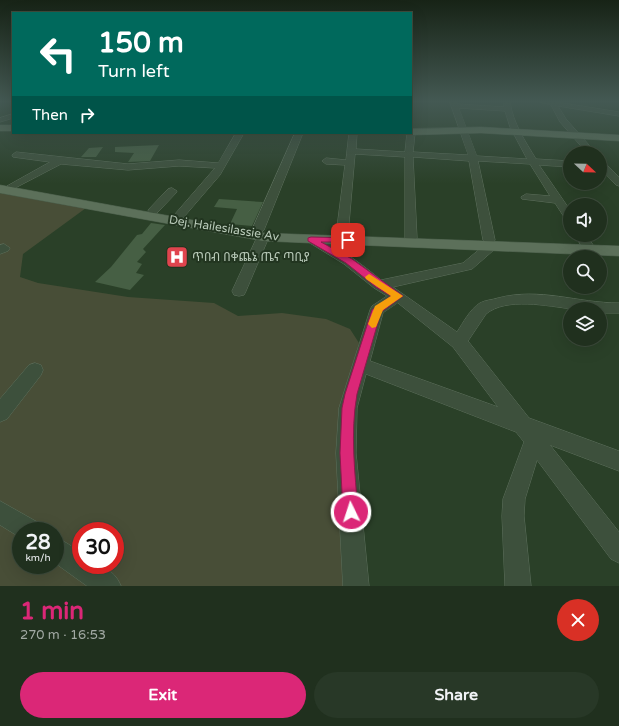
<!DOCTYPE html>
<meta charset="utf-8">
<style>
body{margin:0;font-family:"Varela Round","Noto Sans Ethiopic",sans-serif;background:#283827;color:#f1f3f6;height:100vh;display:flex;flex-direction:column;font-size:15px;white-space:nowrap}
*{box-sizing:border-box;margin:0}
p{font-size:13px;color:#a2a9a4}
.icon{flex:none;width:22px;height:22px;fill:none;stroke:currentColor;stroke-width:2;stroke-linecap:round;stroke-linejoin:round}
.map{position:relative;height:586px;overflow:hidden}
.sheet{display:flex;flex-direction:column;background:#20301e;flex:1}
.sheet>*{flex:none}
.guide{position:absolute;left:12px;top:12px;width:400px;height:122px;border-radius:0px;box-shadow:0 4px 16px #0002,0 0 0 1px #3d4b3c;background:#00695c;color:#fff;overflow:hidden}
.needle{width:26px;rotate:112deg}
.buttons{position:absolute;left:563px;top:146px;display:grid;gap:8px}
.buttons a{display:grid;place-items:center;width:44px;height:44px;border-radius:50%;background:#20301e;box-shadow:0 4px 16px #0002,0 0 0 1px #3d4b3c;font-size:20px}
.speed{position:absolute;left:12px;top:522px;display:flex;gap:8px;font-size:20px;font-weight:700;text-align:center}
.speed>*{display:grid;place-content:center;width:52px;height:52px;border-radius:50%;background:#20301e;box-shadow:0 4px 16px #0002,0 0 0 1px #3d4b3c;line-height:1}
.speed small{font-size:10px;font-weight:400}
.speed .limit{border:6px solid #d22;background:#fff;color:#111}
.pin{position:absolute;display:grid;place-items:center;width:34px;height:34px;color:#fff;margin:-17px;border-radius:8px;box-shadow:0 2px 6px #0006}
.me{position:absolute;width:44px;margin:-22px;rotate:356deg;stroke-linejoin:round;filter:drop-shadow(0 0 3px #0008)}
.turn{display:flex;align-items:center;gap:14px;height:84px;padding:0 20px;font-size:18px}
.turn .icon{width:52px;height:52px;stroke-width:2.5}
.turn b{display:block;font-size:28px;line-height:34px}
.then{display:flex;align-items:center;height:38px;padding:0 20px;background:#0003;gap:8px;font-size:15px}
.round{display:grid;place-items:center;flex:none;width:42px;height:42px;border-radius:21px;background:#283827}
.head{display:flex;align-items:center;justify-content:space-between;height:68px;padding:0 20px}
h1{font-size:24px;font-weight:700;line-height:30px;color:#db2777}
.button{display:flex;gap:8px;margin-top:auto;padding:8px 20px}
.button a{flex:1;height:46px;border-radius:24px;background:#db2777;color:#fff;font-size:16px;font-weight:700;line-height:46px;text-align:center}
.button a+a{background:#283827;color:#f1f3f6}
.map>svg:first-child{display:block}
.green{fill:#484e37;fill-rule:evenodd}
.building{fill:#465f44}
.lines{fill:none;stroke-linecap:round;stroke-linejoin:round}
.minor-casing{stroke:#5e705d;stroke-width:1}
.major-casing{stroke:#495c49;stroke-width:1}
.minor{fill:#3d503c;fill-rule:evenodd}
.major{fill:#5c705a;fill-rule:evenodd}
.route{fill:#db2777;stroke:#8e194d}
.slow{fill:#f59e0b}
.labels{text-anchor:middle;stroke-width:4;stroke-linejoin:round;paint-order:stroke}
.street-label{font-size:12px;fill:#b9cab9;stroke:#223520}
.poi-label{font-size:12px;fill:#b9cab9;stroke:#223520;text-anchor:start}
</style>
<div class="map">
<svg width="619" height="586" viewBox="0 0 619 586">
<rect width="100%" height="100%" fill="#2a4028"/>
<path class="green" d="M0,193L86,208L23,254L20,277L38,283L128,297L214,303L238,316L282,313L326,319L350,329L359,343L351,375V586H0ZM21,531H55V565H21ZM81,531H115V565H81Z"/>
<path class="building" d="M159,145L150,161L128,162L134,153L115,152V147Z
M103,147L96,157H81L89,148Z
M219,199L263,202L252,226L230,224L237,209L214,207Z
M151,223L165,225L143,249L146,252L137,262L142,264L136,273L144,275L130,290L95,282L111,267L137,235L142,234Z"/>
<g class="lines">
<g class="minor-casing">
<path id="minor" d="M450,102H456L457,104L504,107V102H510C513,123 525,141 536,159L570,161V167L539,165L570,210V221L566,220L555,203L522,199L521,197L526,194L550,196L530,164L478,161L495,240L493,243L497,246L495,249L472,269L393,287L457,332C463,323 470,309 480,303C485,300 492,300 498,298C540,287 577,303 619,303V313H600V309C591,309 581,310 572,309C548,306 506,297 486,314L468,341L529,418L619,451V471L550,445L619,532V563L611,559L537,460L525,499L524,516L531,586H505L502,516L503,499L524,442L516,432L366,374L357,408L356,453L369,586H343L336,453L339,408L370,310L372,306L387,296L374,288L344,264L305,240L307,237C322,233 368,269 381,280L463,263L487,243L483,240L469,161L413,157L417,238L411,242L405,238V157L355,154L348,235L342,239L336,235L345,165L326,164L322,161L326,158L346,160L349,133H357L356,149L405,152L407,133H411V131L415,133L413,152L468,155ZM459,108L505,111L510,127L527,159L477,156ZM398,303L453,347L498,407L370,361L383,313Z
M540,102H556L619,112V116L558,106L566,119L596,153H587L560,122L551,105Z
M13,114V118L0,122V118Z
M236,133H244L220,175L183,218H175L173,216L175,214L215,168L179,166L128,170L61,164L15,188L12,189L7,186L50,162L13,157L12,155L16,152L128,164L179,160L218,163Z
M295,133H303L264,230L262,232H254L252,230Z
M600,160L603,161L619,177V186L616,185L600,168Z
M172,188L177,191L176,193L157,213H149L148,211L149,209L168,189Z
M263,233L269,237L246,291L244,295L239,296L234,295L232,291L257,237Z
M575,235H587L593,245L591,248H583Z
M4,244L10,248L8,251L0,254V245Z
M35,363L41,365L43,370L41,375L7,419L0,422V399L29,365Z
M0,501L39,523L43,531H21V538L0,525Z
M55,536L81,552V565C99,565 113,567 121,586H87L55,563Z"/>
</g>
<g class="major-casing">
<path id="major" d="M0,125H13V131H0Z
M481,127L619,135V141L481,133L411,135L407,133H411V129Z
M0,185L263,233L619,246V256L263,241L0,193Z"/>
</g>
<use href="#minor" class="minor"/>
<use href="#major" class="major"/>
</g>
<linearGradient id="sky" x2="0" y2="1"><stop stop-color="#172316"/><stop offset="0.55" stop-color="#445953"/><stop offset="1" stop-color="#445953" stop-opacity="0"/></linearGradient>
<rect width="619" height="184" fill="url(#sky)"/>
<path class="route" d="M311,237L351,238V241L348,242H321L352,259L403,296L381,312L357,394C350,433 355,473 358,512L356,517L351,519L345,517L343,512L340,453L342,408L345,394L372,310L391,296L376,287L346,263L308,241V238Z"/>
<path class="slow" d="M369,274L403,296L383,310L376,327L372,328L368,324L375,306L391,296L366,279L365,277Z"/>
<defs>
<g id="hospital-square" transform="scale(1.15)"><rect x="-9" y="-9" width="18" height="18" rx="4" fill="#e0444e" stroke="#223520"/><path d="M-5-5h3v3.5h4V-5h3V5h-3V1.5h-4V5h-3Z" fill="#fff"/></g>
</defs>
<g fill-rule="evenodd">
<use href="#hospital-square" x="177" y="257"/>
</g>
<g class="labels">
<g class="street-label">
<text transform="translate(224 228) rotate(9)" y="4">Dej. Hailesilassie Av</text>
</g>
<g class="poi-label">
<text x="192" y="261">ጥበብ በቀጨኔ ጤና ጣቢያ</text>
</g>
</g>
</svg>
<div class="buttons">
<a><svg class="needle" viewBox="-14 -14 28 28"><path d="M0-13l5 13h-10z" fill="#e53935"/><path d="M0 13l5-13h-10z" fill="#a2a9a4"/></svg></a>
<a><svg class="icon" aria-label="sound" viewBox="0 0 24 24"><path d="M4 9h4l5-4v14l-5-4H4zM17 9q2 3 0 6"/></svg></a>
<a><svg class="icon" aria-label="search" viewBox="0 0 24 24"><circle cx="10" cy="10" r="6"/><path d="M15 15l6 6"/></svg></a>
<a><svg class="icon" aria-label="layers" viewBox="0 0 24 24"><path d="M12 4l9 5-9 5-9-5zM3 14l9 5 9-5"/></svg></a>
</div>
<div class="speed"><div>28<small>km/h</small></div><div class="limit">30</div></div>
<div class="pin" style="left:348px;top:240px;background:#d93025"><svg class="icon" aria-label="arrive" viewBox="0 0 24 24"><path d="M6 21V4h12l-3 4 3 4H6"/></svg></div>
<svg class="me" style="left:351px;top:512px" viewBox="-20 -20 40 40"><circle r="17" fill="#db2777" stroke="#fff" stroke-width="3"/><path d="M0-11L8 9 0 5-8 9z" fill="#fff"/></svg>
<div class="guide">
<div class="turn"><svg class="icon" aria-label="left" viewBox="0 0 24 24"><path d="M17 20v-9H6M10 6l-5 5 5 5"/></svg><div><b>150 m</b>Turn left</div></div>
<div class="then">Then<svg class="icon" aria-label="right" viewBox="0 0 24 24"><path d="M7 20v-9h11M14 6l5 5-5 5"/></svg></div>
</div>
</div>
<section class="sheet">
<div class="head"><div><h1>1 min</h1><p>270 m · 16:53</p></div><a class="round" style="background:#d93025;color:#fff"><svg class="icon" aria-label="close" viewBox="0 0 24 24"><path d="M6 6l12 12M18 6L6 18"/></svg></a></div>
<div class="button"><a>Exit</a><a>Share</a></div>
</section>
